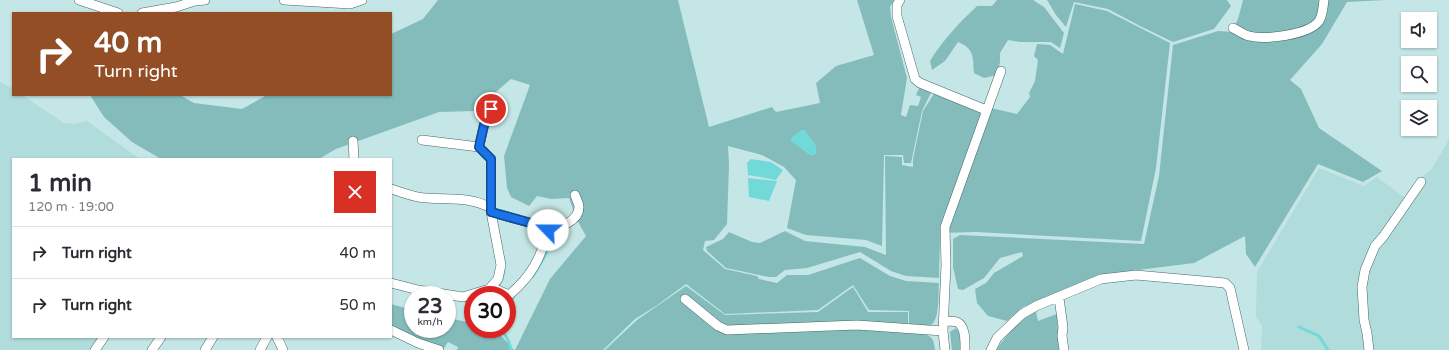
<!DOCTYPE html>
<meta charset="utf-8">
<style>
body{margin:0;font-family:"Varela Round",sans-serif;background:#f2f2f3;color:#2b2b33;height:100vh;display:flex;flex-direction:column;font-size:15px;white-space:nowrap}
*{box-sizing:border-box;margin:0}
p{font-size:13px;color:#7c7c81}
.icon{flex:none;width:22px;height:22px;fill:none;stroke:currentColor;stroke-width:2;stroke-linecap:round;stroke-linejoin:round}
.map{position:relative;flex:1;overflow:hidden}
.sheet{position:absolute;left:12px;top:158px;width:380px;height:180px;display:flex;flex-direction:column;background:#fff;border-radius:0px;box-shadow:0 1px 3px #0004}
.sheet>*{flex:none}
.guide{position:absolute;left:12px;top:12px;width:380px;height:84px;border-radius:0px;box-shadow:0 1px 3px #0004;background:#944e26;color:#fff;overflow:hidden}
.controls{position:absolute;left:1401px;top:12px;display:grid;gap:8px}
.controls a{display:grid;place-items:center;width:36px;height:36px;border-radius:0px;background:#fff;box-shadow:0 1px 3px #0004;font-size:20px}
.speed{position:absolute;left:404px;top:286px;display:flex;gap:8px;font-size:20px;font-weight:700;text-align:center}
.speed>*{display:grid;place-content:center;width:52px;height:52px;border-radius:50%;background:#fff;box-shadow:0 1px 3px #0004;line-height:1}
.speed small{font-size:10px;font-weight:400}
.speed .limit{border:6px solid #d22;background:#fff;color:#111}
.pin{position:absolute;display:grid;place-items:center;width:34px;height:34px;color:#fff;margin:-17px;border:2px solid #fff;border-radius:50%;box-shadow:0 1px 4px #0007}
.me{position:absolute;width:44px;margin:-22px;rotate:293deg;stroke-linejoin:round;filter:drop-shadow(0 0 3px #0008)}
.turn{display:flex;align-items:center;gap:14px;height:84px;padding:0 16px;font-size:18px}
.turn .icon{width:52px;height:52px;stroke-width:2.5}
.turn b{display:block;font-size:28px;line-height:34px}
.round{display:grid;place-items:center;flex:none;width:42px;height:42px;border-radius:0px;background:#f2f2f3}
.summary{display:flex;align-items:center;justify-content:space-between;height:68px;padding:0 16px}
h1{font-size:24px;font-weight:700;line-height:30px}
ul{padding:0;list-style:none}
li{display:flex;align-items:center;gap:12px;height:52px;padding:0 16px;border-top:1px solid #e1e1e2}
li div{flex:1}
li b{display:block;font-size:15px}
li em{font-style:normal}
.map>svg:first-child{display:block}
.built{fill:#b1dcdc}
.green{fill:#84bcbc}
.water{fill:#72d9d9}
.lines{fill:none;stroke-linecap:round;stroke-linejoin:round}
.stream{stroke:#72d9d9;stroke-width:3}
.minor-casing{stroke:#486666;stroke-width:10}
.minor{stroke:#fff;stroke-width:9}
.route-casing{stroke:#114b97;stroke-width:10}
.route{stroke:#1a73e8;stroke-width:7}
</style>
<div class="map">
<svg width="1449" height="350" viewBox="0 0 1449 350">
<rect width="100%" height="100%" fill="#c5e6e6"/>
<path class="built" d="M0,82L13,89V95H22L64,123L74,124L87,121L140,159H13V337H98L89,350H0Z
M1449,137V350H1261L1262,326L1256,316L1257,272L1319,168L1364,186L1377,177L1405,198L1420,178L1431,170L1447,143Z"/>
<path class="green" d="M438,0H678L709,127L772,107L776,112L820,103L816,83L836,66L874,55L857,0H894L890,7L891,17L907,78L901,115L906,117L910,105L918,106L921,97L916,95L920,86L932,91L922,111L911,163H904L903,155H884L882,246L866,240L806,235L787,228L796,180L784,167L762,155L728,146L729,165L727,224L714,240L705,241L703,250L725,269L757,276L759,279L777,283L787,275H808L860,258L890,276L906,281L939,283C938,293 940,320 931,325C924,329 916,326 909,325V311L869,310L853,285L818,310L725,314L686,284L656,306L635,319L603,350H515L550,279L586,236L577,220L569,198L551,199L537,196L529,206L511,197L507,188L504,156L530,85L511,79L474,111L439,112L336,149L319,159H161L132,142L104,117L90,95H180L194,103L242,109L267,95H391V34L423,19Z
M997,0H1033L1044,7L1064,33L1060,48L1051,42H1020L1008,40L1000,53V62L997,75L984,78L974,73C973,57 974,48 958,42L945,61L932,70L930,61C943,40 959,23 977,6H992Z
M1047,0H1227L1231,6L1214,29L1173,42L1142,27L1108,9L1074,2L1066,27L1056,15Z
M1243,0H1385L1347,2L1322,44L1290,80L1301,89L1319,128L1382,171L1363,182L1318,164L1255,267L1246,254L1245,236L1194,263L1098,275L1023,307L1007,321L988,316L977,303L975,289L986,283L994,273L1023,256L1022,252L1000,258L984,278L963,290L958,289L953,267V239L960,235L1144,244L1159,176L1173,45L1218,31L1232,32L1238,19Z
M1075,4L1107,11L1170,43L1156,168L1141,241L976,232L940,233L939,278L906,276L891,271L860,252L807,268L785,270L776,277H769L726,268L707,251L706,247L723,239L729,232L752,242L760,243L785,231L805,241L865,247L886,255L885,156L902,157V165L913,167V159L923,111L935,92L991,108L1017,114L1030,97L1029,93L1035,81L1038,60L1034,56L1037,44L1050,45L1063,54Z
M686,286L725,315L818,312L853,287L868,312H908V332C924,335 934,331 935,350H605L637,320Z
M391,304L413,310V329H447V318L473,323V329H495L514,350H457L458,347L448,342L443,350L391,325Z
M1036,311L1038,321L1057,314L1059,350H996C1007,334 1019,321 1036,311Z
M956,328L959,332L961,350H952L950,332Z"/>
<path class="water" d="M801,130H805L816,146V154L811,156L791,141V138Z
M751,159L771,162L783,170L776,180L748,175L747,163Z
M748,178L777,181L769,201L749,197Z"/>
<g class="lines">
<path class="stream" d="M533,276L545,256L553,235
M496,288C502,283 503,277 504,270
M464,300L466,301L473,313
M507,310L515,294
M1299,327L1319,336L1328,350
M502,329L509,342L511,350"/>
<g class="minor-casing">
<path id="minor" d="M79,0L118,13
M284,0L350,4L362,0
M900,0L897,5V16L915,79L920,83L986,110
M142,13L176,7L195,1L205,0
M1233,28C1238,30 1243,35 1249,36C1265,40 1309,35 1319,21C1323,15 1323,6 1324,0
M353,141L354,159
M479,147L484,125L491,109
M391,189C402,192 415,198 427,198C450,200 469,196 491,208
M491,212L538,225L548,230
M391,283L418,290L463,297L489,289L498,279L501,265L491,212V159L479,147L422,140
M491,287L509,295C531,277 541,258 548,230C559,227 579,222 579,207C579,203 576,199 575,195
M1059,298L1063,327L1062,336L1064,350
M685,299L718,326L727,330L857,325L943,331
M944,321C947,321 954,321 957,322C966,326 965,342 965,350
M391,330L418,343L439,350
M277,337L283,350
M95,350L104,337
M152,350L161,337
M205,350L213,337
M260,350L267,337
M945,350L943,331L946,265L945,227L1001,71
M991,350L997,338L1022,314L1036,306L1101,279L1136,275L1225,283L1230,288L1244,350
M1369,350L1367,333L1364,320L1362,287L1365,270L1375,246L1383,237L1421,182"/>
</g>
<use href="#minor" class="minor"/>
</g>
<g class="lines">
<g class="route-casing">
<path id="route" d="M491,109L484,125L479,147L491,159V212L538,225L548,230"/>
</g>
<use href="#route" class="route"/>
</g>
</svg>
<div class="controls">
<a><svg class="icon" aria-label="sound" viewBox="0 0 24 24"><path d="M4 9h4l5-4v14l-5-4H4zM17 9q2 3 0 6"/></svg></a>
<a><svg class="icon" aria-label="search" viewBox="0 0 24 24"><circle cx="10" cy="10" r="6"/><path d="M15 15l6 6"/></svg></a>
<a><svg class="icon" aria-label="layers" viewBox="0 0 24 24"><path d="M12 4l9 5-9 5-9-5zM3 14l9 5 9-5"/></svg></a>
</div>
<div class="speed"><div>23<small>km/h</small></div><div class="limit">30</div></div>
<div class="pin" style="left:491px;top:109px;background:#d93025"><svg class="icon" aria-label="arrive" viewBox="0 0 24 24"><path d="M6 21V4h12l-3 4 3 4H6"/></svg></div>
<svg class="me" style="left:548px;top:230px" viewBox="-20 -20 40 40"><circle r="19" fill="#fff"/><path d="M0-13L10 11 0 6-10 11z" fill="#1a73e8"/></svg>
<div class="guide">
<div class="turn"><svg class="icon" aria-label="right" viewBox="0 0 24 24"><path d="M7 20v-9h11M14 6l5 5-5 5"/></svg><div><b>40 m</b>Turn right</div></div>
</div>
<section class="sheet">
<div class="summary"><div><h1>1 min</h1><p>120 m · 19:00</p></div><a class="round" style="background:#d93025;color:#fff"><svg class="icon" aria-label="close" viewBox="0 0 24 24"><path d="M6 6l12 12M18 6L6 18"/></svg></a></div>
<ul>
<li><svg class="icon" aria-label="right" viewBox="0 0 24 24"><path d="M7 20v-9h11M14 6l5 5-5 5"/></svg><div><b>Turn right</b></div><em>40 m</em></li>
<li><svg class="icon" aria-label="right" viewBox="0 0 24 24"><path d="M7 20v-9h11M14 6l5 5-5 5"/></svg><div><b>Turn right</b></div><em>50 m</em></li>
</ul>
</section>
</div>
